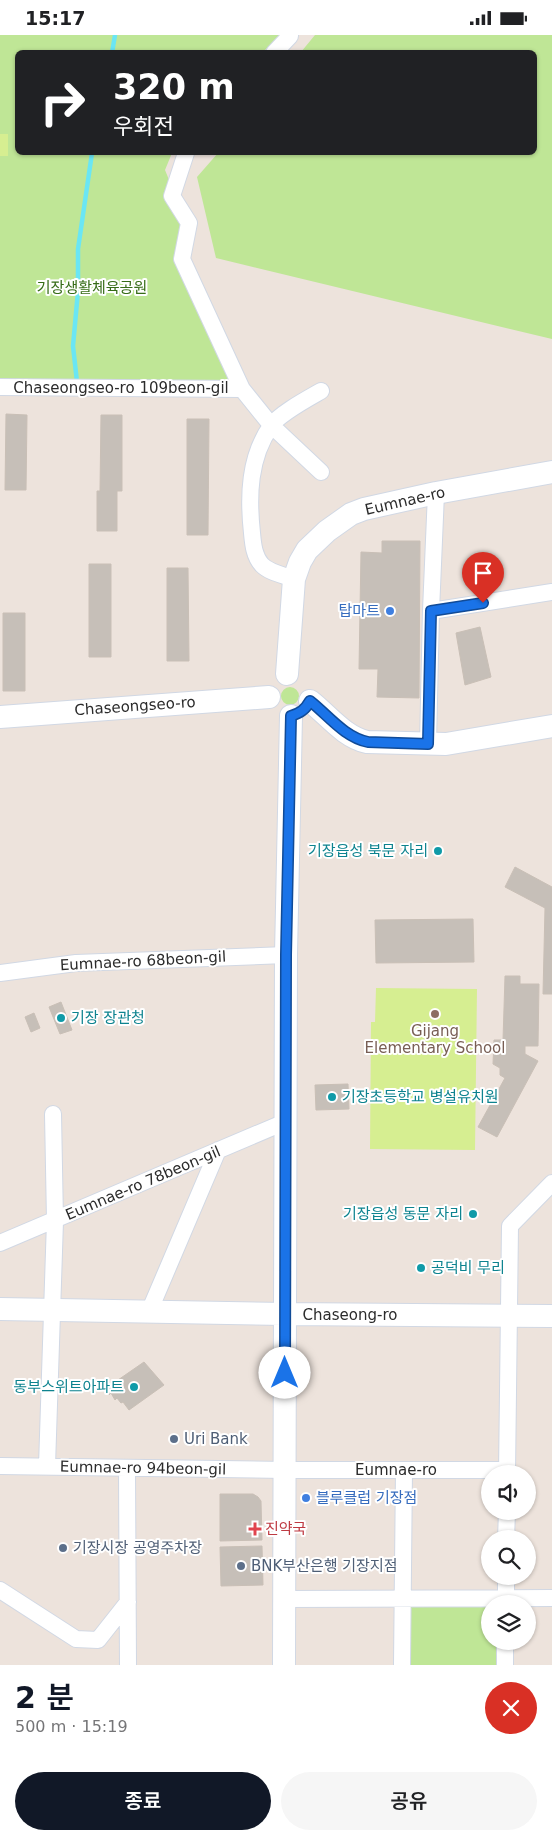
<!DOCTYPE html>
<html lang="ko">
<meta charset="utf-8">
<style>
body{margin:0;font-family:"DejaVu Sans","Noto Sans KR",sans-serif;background:#f6f6f6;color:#202124;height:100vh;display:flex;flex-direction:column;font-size:19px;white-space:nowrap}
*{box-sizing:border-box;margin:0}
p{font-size:16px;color:#757577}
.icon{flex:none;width:28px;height:28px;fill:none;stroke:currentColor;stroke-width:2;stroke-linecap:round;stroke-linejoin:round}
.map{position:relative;height:1630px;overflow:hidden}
.details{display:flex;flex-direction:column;background:#fff;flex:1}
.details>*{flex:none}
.top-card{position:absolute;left:15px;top:15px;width:522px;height:105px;border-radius:8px;box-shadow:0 1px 4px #0004;background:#202124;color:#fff;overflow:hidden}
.fabs{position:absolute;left:481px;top:1430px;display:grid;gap:10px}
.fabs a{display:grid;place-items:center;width:55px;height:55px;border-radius:50%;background:#fff;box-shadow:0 1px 4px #0004;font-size:25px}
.pin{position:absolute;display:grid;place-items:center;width:42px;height:42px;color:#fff;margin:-51px -21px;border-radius:50% 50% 50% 0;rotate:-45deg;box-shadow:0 0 5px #0007}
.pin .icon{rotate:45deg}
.me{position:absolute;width:55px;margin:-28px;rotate:0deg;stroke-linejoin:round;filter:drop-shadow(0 0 4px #0008)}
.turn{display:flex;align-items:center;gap:18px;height:105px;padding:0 15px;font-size:22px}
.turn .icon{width:65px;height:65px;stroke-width:2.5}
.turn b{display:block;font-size:35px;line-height:42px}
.round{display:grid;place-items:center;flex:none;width:52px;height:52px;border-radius:26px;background:#f6f6f6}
.overview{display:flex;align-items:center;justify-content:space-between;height:85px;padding:0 15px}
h1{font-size:30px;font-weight:600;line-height:38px;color:#111827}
.action{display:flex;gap:10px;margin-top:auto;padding:10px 15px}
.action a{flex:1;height:58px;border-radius:30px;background:#111827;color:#fff;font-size:20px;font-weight:600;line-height:58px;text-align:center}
.action a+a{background:#f6f6f6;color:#202124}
.status{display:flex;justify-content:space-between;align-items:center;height:35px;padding:0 25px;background:#fff;direction:ltr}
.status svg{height:14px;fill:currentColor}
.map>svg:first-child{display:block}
.green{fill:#bfe696}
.pitch{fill:#d6ee91}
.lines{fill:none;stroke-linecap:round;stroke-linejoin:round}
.stream{stroke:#6ae6f4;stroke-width:4.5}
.building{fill:#c6bfb8;stroke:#c9bfb6}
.street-casing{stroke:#d1d8e4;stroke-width:18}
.secondary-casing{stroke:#d1d8e4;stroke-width:24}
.street{stroke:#fff;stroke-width:16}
.secondary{stroke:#fff;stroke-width:22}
.route-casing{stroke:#114b97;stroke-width:12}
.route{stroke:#1a73e8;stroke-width:9}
.shop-dot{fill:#3f7fe0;stroke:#fff;stroke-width:2}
.culture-dot{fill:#0f9aa8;stroke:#fff;stroke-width:2}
.education-dot{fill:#8d6e63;stroke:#fff;stroke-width:2}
.service-dot{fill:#5c6f8a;stroke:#fff;stroke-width:2}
.health-dot{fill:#e0444e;stroke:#fff;stroke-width:2}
.labels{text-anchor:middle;stroke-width:4;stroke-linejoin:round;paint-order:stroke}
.park-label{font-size:15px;fill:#366c17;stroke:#fff}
.street-label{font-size:15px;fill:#2b2b2b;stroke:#fff}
.shop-label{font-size:15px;fill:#366cbe;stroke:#fff;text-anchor:end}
.culture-label{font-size:15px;fill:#0d838f;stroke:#fff;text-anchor:end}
.education-label{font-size:15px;fill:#785e54;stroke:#fff}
.service-label{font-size:15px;fill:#4e5e75;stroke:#fff;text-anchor:start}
.health-label{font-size:15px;fill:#be3a42;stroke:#fff;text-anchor:start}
</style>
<div class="status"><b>15:17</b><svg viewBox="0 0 49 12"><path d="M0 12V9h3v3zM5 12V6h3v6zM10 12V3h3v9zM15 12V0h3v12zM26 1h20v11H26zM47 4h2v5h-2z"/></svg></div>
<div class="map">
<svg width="552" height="1630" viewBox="0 0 552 1630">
<rect width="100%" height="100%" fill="#ede3dc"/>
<path class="green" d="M0,0H280L263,17L18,18V118H172L165,135L183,179L175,218L230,348L0,346Z
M315,0H552V304L216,223L197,142L218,118H535V18L301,17Z
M281 661a9 9 0 1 1 18 0a9 9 0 1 1-18 0Z
M415,1568L490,1569V1606H500V1630H406L405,1578Z"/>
<path class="pitch" d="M0,99H8V121H0Z
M376,953L477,954L475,1115L370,1114L371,987H375Z"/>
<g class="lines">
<path class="stream" d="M112,18L115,0
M77,347L73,311L78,256V214L92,118"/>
</g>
<path class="building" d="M6,379L27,380L26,455H5Z
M101,380H122V456H117V496H97V456H100Z
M187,384H209L208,500H187Z
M382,506H420L419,663L377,662L378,634H359L361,517L382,518Z
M89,529H111V622H89Z
M167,533H188L189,626H167Z
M3,578H25V656H3Z
M480,592L491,642L465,650L456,598Z
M515,832L552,852V959H543L545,873L505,852Z
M473,884L474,927L376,928L375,885Z
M505,941H520V949H539L538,1011H525V1019L538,1026L497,1102L478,1092L505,1043L500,1040V1033L493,1029L494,1005H503Z
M61,967L72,995L60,999L49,972Z
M34,978L40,993L31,997L25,982Z
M348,1049L349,1074L316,1075L315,1050Z
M144,1327L164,1350L129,1375L123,1367L121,1368L117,1363L115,1365L111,1358L109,1360L105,1354Z
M220,1459H253L258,1462L261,1466L262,1505L220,1506Z
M262,1511L263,1550L221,1551L220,1512Z"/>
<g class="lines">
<g class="street-casing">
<path id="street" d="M274,18L290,1
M186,118L172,161L189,188L182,224L242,354L271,390L321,437
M0,352L242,354
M294,544C284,540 270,538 262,530C254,521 253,509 252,498C248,461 249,422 271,391C279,379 307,364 321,356
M431,576L552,557
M428,709L431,576L436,458
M0,938L76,928L286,920
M0,1208L285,1087
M149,1277L218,1115
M0,1431L285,1435H507
M47,1431L55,1186L53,1079
M127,1433L128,1630
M507,1439L510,1191L552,1148
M506,1504L507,1476
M0,1555L76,1604L98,1605L128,1567
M284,1564L552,1563
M506,1569V1541
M402,1630L404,1435
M505,1630V1606"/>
</g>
<g class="secondary-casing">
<path id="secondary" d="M287,639L294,544L300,527L307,515L327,496L351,479L364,474L436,458L552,437
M310,666C328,680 344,702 367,707L446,709L552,691
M0,682L269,662
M0,1274L285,1279L552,1281
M284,1630L286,920L291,681"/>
</g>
<use href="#street" class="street"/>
<use href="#secondary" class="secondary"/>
</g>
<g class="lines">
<g class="route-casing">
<path id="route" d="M285,1338L286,920L291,681C300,678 305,675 310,666C328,680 344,702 368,707L428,709L431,576L483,568"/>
</g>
<use href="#route" class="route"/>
</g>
<g class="shop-dot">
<circle cx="390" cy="576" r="5"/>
<circle cx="306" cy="1463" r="5"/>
</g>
<g class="culture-dot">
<circle cx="438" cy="816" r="5"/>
<circle cx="61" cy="983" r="5"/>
<circle cx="332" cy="1062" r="5"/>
<circle cx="473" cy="1179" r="5"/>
<circle cx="421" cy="1233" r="5"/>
<circle cx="134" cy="1352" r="5"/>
</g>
<circle class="education-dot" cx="435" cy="979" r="5"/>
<g class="service-dot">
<circle cx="174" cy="1404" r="5"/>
<circle cx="63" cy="1513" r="5"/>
<circle cx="241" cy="1531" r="5"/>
</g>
<path class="health-dot" d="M252.5 1486.5h5v5h5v5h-5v5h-5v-5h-5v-5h5z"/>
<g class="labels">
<g class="park-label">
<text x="92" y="258">기장생활체육공원</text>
</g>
<g class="street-label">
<text x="121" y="358">Chaseongseo-ro 109beon-gil</text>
<text transform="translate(405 466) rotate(-13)" y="5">Eumnae-ro</text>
<text transform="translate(135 671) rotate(-4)" y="5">Chaseongseo-ro</text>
<text transform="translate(143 926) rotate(-3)" y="5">Eumnae-ro 68beon-gil</text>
<text transform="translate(143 1148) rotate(-23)" y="5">Eumnae-ro 78beon-gil</text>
<text x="350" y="1285">Chaseong-ro</text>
<text transform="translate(143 1433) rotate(1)" y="5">Eumnae-ro 94beon-gil</text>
<text x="396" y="1440">Eumnae-ro</text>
</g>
<g class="shop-label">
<text x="380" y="581">탑마트</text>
<text x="316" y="1468" text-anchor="start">블루클럽 기장점</text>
</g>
<g class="culture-label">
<text x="428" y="821">기장읍성 북문 자리</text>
<text x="71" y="988" text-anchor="start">기장 장관청</text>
<text x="342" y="1067" text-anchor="start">기장초등학교 병설유치원</text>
<text x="463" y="1184">기장읍성 동문 자리</text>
<text x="431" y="1238" text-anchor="start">공덕비 무리</text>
<text x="124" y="1357">동부스위트아파트</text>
</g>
<g class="education-label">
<text x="435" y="1001">Gijang<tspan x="435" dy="17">Elementary School</tspan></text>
</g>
<g class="service-label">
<text x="184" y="1409">Uri Bank</text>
<text x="73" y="1518">기장시장 공영주차장</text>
<text x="251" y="1536">BNK부산은행 기장지점</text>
</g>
<g class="health-label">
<text x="265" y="1499">진약국</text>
</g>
</g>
</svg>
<div class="fabs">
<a><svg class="icon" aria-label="sound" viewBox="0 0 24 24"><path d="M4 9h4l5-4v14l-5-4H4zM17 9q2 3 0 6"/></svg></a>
<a><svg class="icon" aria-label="search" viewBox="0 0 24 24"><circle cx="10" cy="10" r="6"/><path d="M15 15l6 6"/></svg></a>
<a><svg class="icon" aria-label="layers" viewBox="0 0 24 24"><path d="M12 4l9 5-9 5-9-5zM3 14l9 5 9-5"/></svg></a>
</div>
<div class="pin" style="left:483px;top:568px;background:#d93025"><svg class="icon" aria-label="arrive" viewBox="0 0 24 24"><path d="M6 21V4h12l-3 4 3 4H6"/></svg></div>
<svg class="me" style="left:285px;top:1338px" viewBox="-20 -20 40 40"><circle r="19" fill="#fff"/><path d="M0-13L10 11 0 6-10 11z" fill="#1a73e8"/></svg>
<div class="top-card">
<div class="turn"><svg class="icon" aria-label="right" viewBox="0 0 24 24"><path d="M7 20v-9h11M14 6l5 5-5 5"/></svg><div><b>320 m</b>우회전</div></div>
</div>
</div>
<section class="details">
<div class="overview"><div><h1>2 분</h1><p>500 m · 15:19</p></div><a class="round" style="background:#d93025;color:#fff"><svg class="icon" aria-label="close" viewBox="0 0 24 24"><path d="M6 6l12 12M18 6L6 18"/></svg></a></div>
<div class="action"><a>종료</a><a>공유</a></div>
</section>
